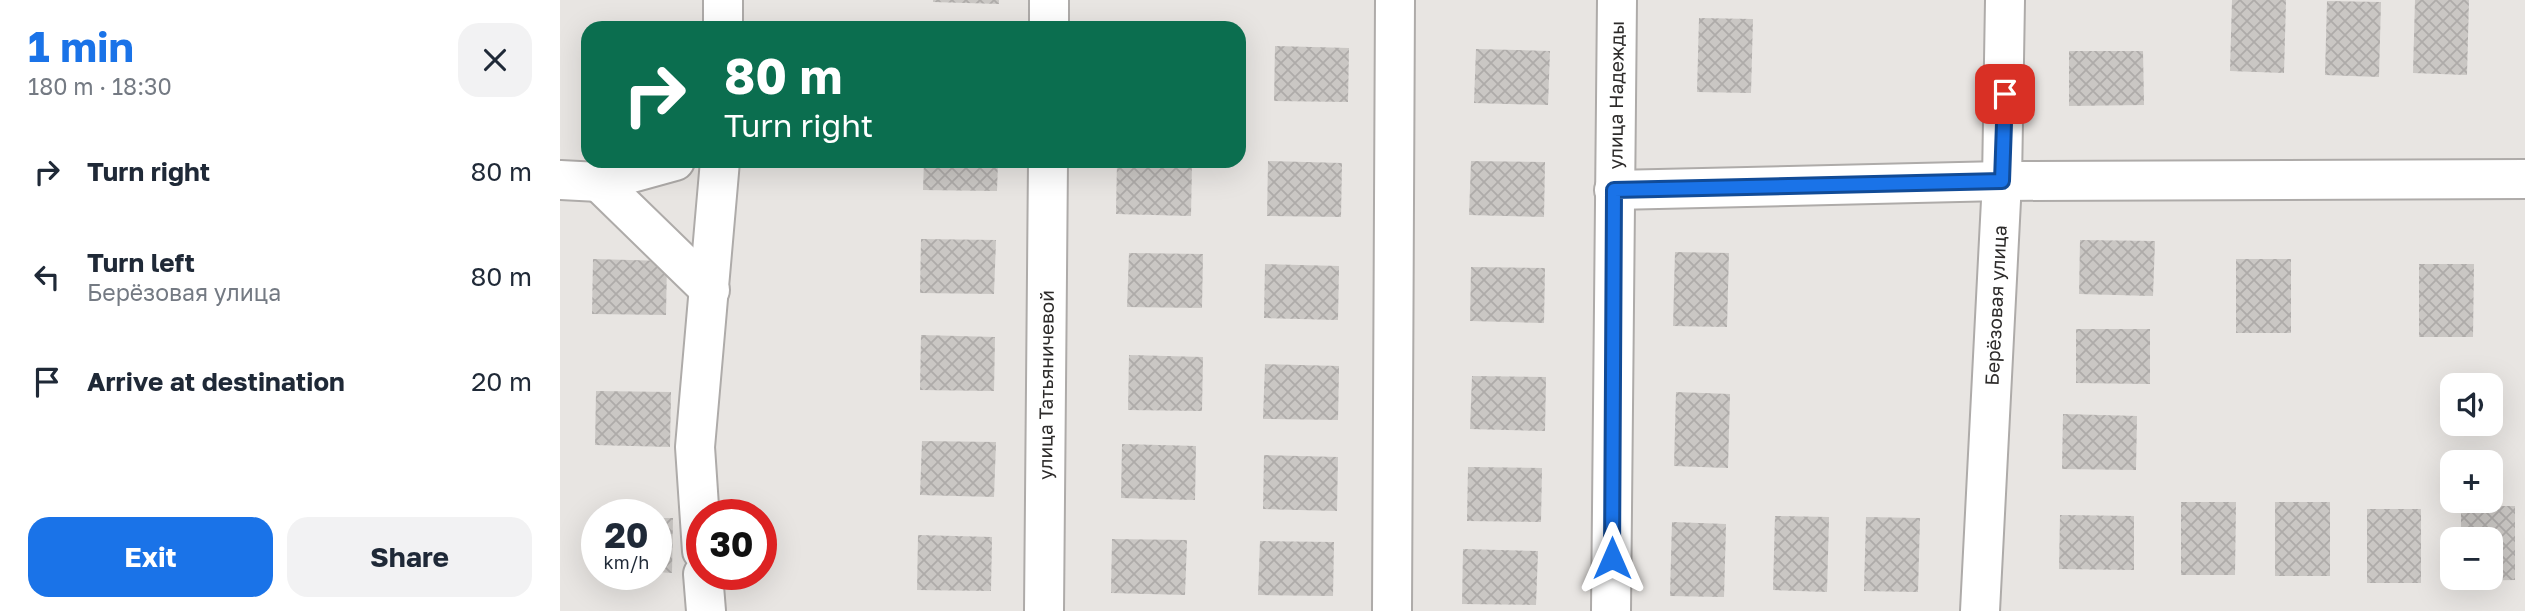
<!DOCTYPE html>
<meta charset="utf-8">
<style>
body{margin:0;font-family:"Golos Text",sans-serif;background:#f2f2f3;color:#1f2937;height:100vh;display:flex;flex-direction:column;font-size:26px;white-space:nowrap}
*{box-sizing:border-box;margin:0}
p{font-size:23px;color:#747a83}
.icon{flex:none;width:38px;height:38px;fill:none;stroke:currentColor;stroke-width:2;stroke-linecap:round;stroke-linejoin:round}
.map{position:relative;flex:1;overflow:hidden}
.sheet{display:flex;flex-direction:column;background:#fff;width:560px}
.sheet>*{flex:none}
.top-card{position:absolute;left:21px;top:21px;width:665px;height:147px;border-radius:21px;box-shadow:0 7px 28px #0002;background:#0b6e4f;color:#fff;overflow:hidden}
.buttons{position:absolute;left:1880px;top:373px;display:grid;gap:14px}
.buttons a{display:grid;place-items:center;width:63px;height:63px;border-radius:14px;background:#fff;box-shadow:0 7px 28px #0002;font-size:35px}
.speed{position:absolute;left:21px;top:499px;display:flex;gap:14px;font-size:35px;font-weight:700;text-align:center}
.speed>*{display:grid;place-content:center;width:91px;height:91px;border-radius:50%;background:#fff;box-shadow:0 7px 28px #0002;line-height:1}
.speed small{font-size:18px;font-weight:400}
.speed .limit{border:10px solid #d22;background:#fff;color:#111}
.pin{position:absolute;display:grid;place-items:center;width:60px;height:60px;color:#fff;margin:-30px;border-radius:14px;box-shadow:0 4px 10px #0006}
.me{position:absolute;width:77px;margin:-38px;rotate:0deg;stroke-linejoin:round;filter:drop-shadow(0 0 5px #0008)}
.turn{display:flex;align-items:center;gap:24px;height:147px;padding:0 28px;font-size:32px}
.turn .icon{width:91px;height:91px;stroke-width:2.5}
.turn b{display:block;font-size:49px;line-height:60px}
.round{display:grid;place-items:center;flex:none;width:74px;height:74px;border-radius:21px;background:#f2f2f3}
.head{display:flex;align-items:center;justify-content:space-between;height:119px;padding:0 28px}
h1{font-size:42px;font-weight:700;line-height:52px;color:#1a73e8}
.primary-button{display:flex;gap:14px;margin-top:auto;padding:14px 28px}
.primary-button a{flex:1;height:80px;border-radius:21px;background:#1a73e8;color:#fff;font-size:28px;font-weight:700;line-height:80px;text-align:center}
.primary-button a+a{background:#f2f2f3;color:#1f2937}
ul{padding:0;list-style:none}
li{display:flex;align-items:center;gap:21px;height:105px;padding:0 28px}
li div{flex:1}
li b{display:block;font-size:26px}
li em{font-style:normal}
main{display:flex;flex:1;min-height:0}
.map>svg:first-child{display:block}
.building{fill:url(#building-cross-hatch)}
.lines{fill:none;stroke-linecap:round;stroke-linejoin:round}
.minor-casing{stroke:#aeaba9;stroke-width:42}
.minor{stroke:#fff;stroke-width:38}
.route-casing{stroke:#114b97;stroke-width:18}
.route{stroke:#1a73e8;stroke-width:12}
.labels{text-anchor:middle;stroke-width:5;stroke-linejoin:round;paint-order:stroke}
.street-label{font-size:19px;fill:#2d2b2a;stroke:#e8e5e2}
</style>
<main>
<section class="sheet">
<div class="head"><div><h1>1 min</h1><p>180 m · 18:30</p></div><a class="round"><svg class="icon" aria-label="close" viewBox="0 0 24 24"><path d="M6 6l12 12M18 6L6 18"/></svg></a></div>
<ul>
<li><svg class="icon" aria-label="right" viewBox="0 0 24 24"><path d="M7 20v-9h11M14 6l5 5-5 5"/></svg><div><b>Turn right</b></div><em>80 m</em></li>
<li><svg class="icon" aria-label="left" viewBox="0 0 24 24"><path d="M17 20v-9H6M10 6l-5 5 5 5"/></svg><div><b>Turn left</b><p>Берёзовая улица</p></div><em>80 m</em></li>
<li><svg class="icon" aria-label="arrive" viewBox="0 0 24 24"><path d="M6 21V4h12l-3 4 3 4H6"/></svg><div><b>Arrive at destination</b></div><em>20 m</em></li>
</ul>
<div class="primary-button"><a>Exit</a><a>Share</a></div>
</section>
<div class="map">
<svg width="1965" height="611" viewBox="0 0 1965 611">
<defs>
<pattern id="building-cross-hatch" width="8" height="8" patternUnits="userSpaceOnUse" patternTransform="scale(1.75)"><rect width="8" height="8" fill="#cac7c4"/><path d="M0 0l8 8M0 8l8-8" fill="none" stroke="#aeaba9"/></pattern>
</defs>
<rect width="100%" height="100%" fill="#e8e5e2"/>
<path class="building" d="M373,0H439V4L373,2Z
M1672,0H1726L1724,73L1670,71Z
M1855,0H1909L1907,75L1853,73Z
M1767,1L1821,2L1819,77L1765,75Z
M1139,18L1193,19L1191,93L1137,92Z
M715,46L789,48L788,102L714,101Z
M916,49L990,51L988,105L914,103Z
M1509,51H1583L1584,105L1509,106Z
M364,161H438L437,191L363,190Z
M557,161H632L631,216L556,214Z
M708,161L782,163L781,217L707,216Z
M911,161L985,162L984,217L909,215Z
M361,239L436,240L434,294L360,293Z
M1520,240L1595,241L1593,296L1519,294Z
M1115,252L1169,253L1167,327L1113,326Z
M569,253L643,254L642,308L567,307Z
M33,259L107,261L106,315L32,314Z
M1676,259H1731V333H1676Z
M705,264L779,266L778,320L704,318Z
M1859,264H1914L1913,337H1859Z
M911,267L985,268L984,323L910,321Z
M1516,329H1590V384L1516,383Z
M361,335L435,337L434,391L360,390Z
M569,355L643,357L642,411L568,410Z
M705,364L779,366L778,420L703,419Z
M912,376L986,377L985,431L910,429Z
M36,391L111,392L110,447L35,445Z
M1116,392L1170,394L1168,468L1114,466Z
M1503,414L1577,416L1576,470L1502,469Z
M362,441L436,442L434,497L360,495Z
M562,444L636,446L635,500L561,498Z
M704,455L778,457L777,511L703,509Z
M908,467L982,468L981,522L907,521Z
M1621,502H1676L1675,575H1621Z
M1715,502H1770V576H1715Z
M1901,506H1955V580L1901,581V578H1930V539H1901Z
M1807,509H1861V583H1807Z
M1500,515L1574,516V570L1499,569Z
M1215,516L1269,517L1267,592L1213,590Z
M1306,517L1360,518L1358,592L1304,591Z
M96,518H113L112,573L96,572Z
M1112,522L1166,524L1164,597L1110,596Z
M358,535L432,537L431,591L357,590Z
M552,539L627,540L625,595L551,593Z
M700,541L774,542L773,596L698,595Z
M903,549L978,551L976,605L902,604Z"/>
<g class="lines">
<g class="minor-casing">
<g id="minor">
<path d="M163,28V0"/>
<path d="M489,28V0"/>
<path d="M0,180L39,182L115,161"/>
<path d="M39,182L150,290"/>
<path d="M1054,190L1442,181L1965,179"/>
<path d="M142,551L135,447L160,161"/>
<path d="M143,574L146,611"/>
<path id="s1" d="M484,611L488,161"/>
<path d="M832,611L835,0"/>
<path id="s2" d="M1051,611L1057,0"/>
<path id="s3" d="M1420,611L1442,181L1445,0"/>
</g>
</g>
<use href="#minor" class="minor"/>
</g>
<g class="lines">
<g class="route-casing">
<path id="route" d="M1052,558L1054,190L1442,181L1445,94"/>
</g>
<use href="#route" class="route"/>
</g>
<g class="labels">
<g class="street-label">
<text dy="7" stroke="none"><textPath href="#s2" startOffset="516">улица Надежды</textPath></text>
<text dy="7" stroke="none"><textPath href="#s3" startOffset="306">Берёзовая улица</textPath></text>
<text dy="7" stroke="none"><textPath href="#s1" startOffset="226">улица Татьяничевой</textPath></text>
</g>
</g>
</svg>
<div class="buttons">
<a><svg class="icon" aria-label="sound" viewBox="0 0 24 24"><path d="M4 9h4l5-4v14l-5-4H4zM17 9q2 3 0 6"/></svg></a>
<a>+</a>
<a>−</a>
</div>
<div class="speed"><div>20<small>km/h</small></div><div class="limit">30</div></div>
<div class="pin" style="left:1445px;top:94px;background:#d93025"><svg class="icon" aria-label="arrive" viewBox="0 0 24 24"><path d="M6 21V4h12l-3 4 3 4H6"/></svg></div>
<svg class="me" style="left:1052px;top:558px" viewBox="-20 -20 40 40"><path d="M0-17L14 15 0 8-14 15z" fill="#1a73e8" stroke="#fff" stroke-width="4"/></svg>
<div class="top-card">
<div class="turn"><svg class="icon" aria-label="right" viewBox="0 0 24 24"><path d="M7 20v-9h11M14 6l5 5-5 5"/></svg><div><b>80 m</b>Turn right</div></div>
</div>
</div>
</main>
